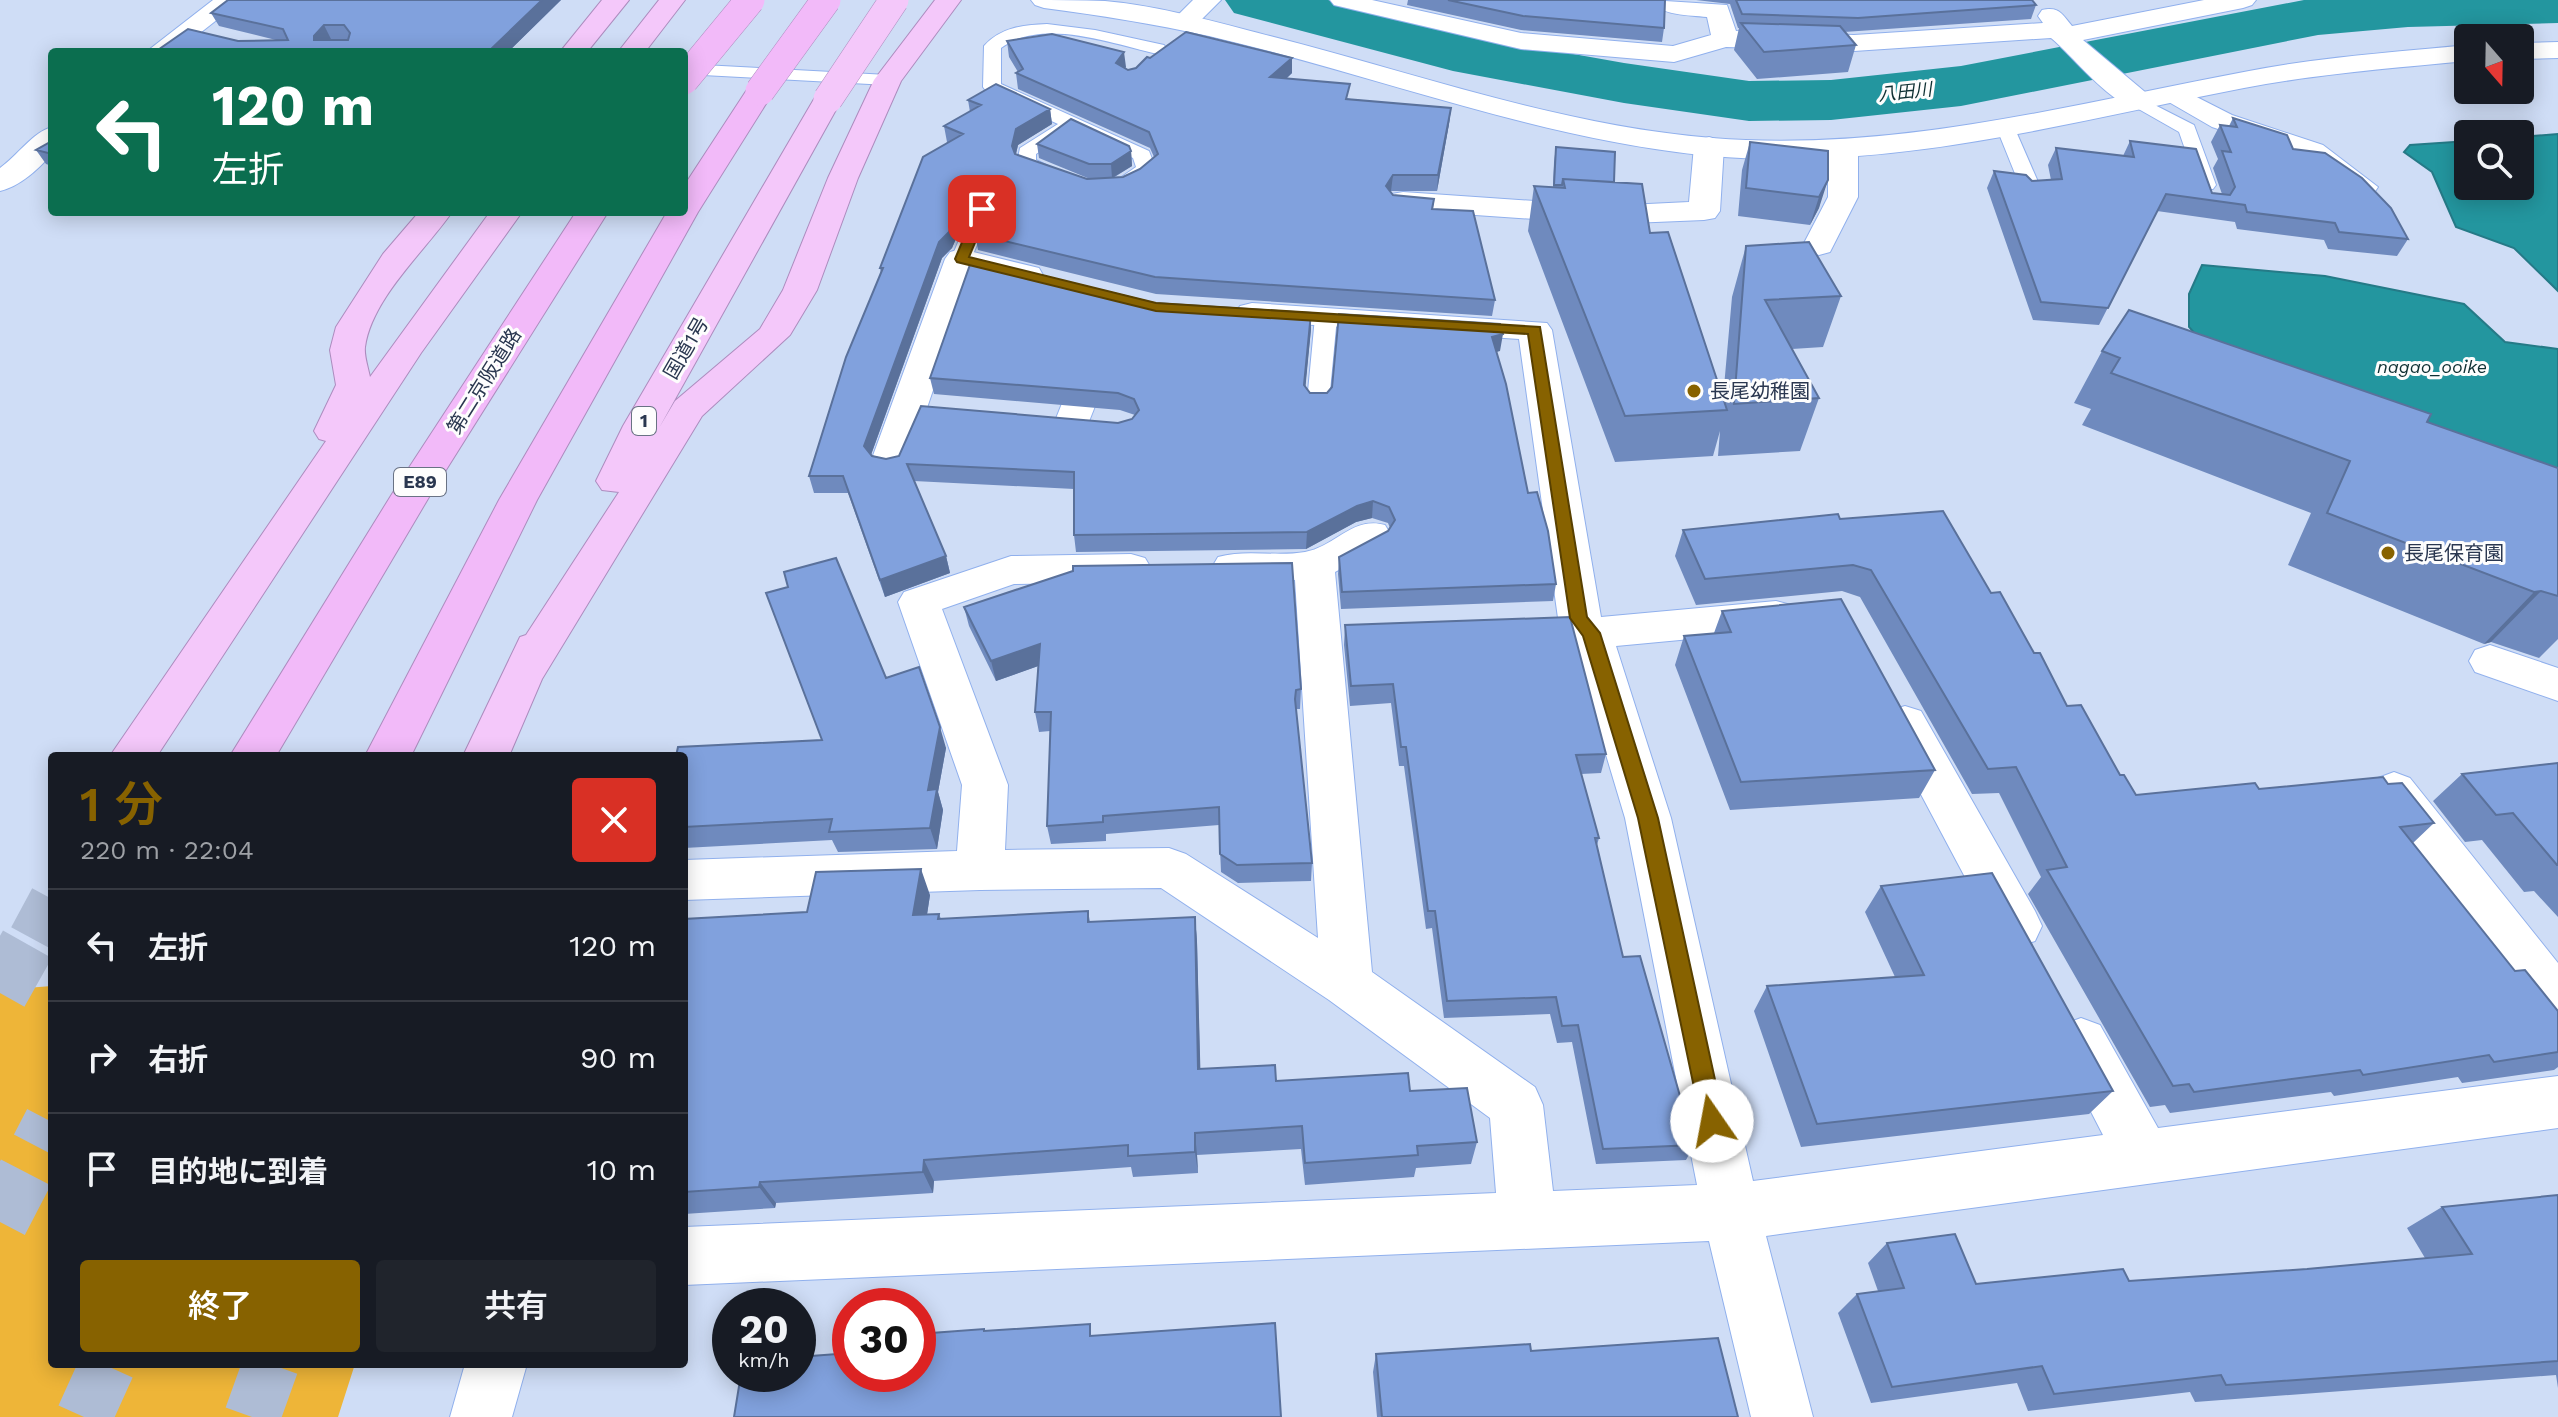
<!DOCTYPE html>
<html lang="ja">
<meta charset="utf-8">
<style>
body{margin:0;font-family:"Work Sans","Noto Sans JP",sans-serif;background:#20242c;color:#f1f3f6;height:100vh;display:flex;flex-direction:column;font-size:30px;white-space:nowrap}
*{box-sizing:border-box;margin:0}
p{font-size:26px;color:#9ea1a6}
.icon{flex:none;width:44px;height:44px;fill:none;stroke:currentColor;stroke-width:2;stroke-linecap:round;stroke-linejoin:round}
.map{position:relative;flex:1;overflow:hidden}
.panel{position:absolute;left:48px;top:752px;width:640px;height:616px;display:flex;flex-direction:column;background:#171b24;border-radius:8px;box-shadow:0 4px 20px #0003}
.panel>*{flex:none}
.hud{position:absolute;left:48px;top:48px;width:640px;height:168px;border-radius:8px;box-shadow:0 4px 20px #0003;background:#0b6e4f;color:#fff;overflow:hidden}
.needle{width:52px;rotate:160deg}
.tools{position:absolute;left:2454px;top:24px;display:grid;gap:16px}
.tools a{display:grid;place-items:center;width:80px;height:80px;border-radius:8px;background:#171b24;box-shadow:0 4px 20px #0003;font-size:40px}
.speed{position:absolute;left:712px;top:1288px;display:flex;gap:16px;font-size:40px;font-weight:700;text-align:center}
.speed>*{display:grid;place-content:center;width:104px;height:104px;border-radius:50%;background:#171b24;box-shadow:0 4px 20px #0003;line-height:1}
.speed small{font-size:20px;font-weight:400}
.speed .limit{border:12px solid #d22;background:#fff;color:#111}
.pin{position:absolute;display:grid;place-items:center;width:68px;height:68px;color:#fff;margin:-34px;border-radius:16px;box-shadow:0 4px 12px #0006}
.me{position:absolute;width:88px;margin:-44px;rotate:348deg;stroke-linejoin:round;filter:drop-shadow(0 0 6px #0008)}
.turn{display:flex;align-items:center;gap:28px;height:168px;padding:0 32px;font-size:36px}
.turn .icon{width:104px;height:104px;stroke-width:2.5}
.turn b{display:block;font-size:56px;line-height:68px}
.round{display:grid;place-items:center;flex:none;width:84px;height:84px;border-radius:8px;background:#20242c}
.overview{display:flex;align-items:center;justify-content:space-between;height:136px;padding:0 32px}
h1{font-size:48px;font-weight:600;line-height:60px;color:#876200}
.cta{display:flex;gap:16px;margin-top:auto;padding:16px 32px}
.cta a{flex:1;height:92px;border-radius:8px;background:#876200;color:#fff;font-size:32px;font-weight:600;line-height:92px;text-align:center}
.cta a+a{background:#20242c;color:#f1f3f6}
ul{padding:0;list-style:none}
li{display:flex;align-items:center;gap:24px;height:112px;padding:0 32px;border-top:2px solid #363941}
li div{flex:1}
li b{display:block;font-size:30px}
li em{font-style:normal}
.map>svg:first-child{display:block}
.green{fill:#eeb538}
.water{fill:#23969f;stroke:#257a87;stroke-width:2}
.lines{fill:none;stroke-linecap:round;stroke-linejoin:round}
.river{fill:#23969f;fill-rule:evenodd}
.trunk-tunnel-far1{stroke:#aebcd5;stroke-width:45;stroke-dasharray:45 22;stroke-linecap:butt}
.trunk-tunnel{stroke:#aebcd5;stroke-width:56;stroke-dasharray:56 28;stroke-linecap:butt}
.motorway-tunnel{stroke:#aebcd5;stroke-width:56;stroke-dasharray:56 28;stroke-linecap:butt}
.service-casing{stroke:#90b0ed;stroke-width:2}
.minor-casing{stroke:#90b0ed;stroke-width:2}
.tertiary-casing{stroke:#90b0ed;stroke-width:2}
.trunk-casing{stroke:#ac8cbe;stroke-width:2}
.motorway-casing{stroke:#ac8cbe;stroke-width:2}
.service{fill:#fff;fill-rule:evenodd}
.minor{fill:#fff;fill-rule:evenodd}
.tertiary{fill:#fff;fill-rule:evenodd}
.trunk{fill:#f4c8fa;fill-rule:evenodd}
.motorway{fill:#f2baf9;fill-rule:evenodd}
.trunk-bridge-casing{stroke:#ac8cbe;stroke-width:30;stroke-linecap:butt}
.motorway-bridge-casing{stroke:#ac8cbe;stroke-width:30;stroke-linecap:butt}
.trunk-bridge{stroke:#f4c8fa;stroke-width:29}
.motorway-bridge{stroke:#f2baf9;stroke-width:29}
.wall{fill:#6f8abe}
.shaded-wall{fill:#5a719b}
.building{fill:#81a1dd;stroke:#5a719b;stroke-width:2;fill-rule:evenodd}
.route{fill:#876200;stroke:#584000;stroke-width:2}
.poi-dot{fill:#876200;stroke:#fdfdfd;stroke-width:3}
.labels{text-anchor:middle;stroke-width:6;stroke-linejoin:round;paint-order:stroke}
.far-water-label{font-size:18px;font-style:italic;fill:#0e2f32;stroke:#fdfdfd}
.shield{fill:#fdfdfd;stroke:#697284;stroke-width:2}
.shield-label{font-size:18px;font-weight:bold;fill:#2a3750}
.street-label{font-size:20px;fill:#2a3750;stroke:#fdfdfd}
.poi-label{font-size:20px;fill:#2a3750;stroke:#fdfdfd;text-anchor:start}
</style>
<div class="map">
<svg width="2558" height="1417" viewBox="0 0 2558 1417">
<rect width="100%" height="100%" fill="#cfddf6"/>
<path class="green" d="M52,986V1364H355L338,1417H0V990Z"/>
<path class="water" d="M2558,134V291L2514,248L2456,227L2432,172L2404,152L2410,145L2468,141V186H2520V137Z
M2202,265L2325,276L2464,304L2505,342L2558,349V500L2221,364L2189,327V294Z"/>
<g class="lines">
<path class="river" d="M1225,0H1328L1456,33L1624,63L1749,81L1831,80L1961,66L2304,0H2558V23L2408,27L2318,35L1961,106L1831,120L1749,121L1624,103L1453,71L1234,13Z"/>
<path class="trunk-tunnel-far1" d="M31,938L52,899"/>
<path class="trunk-tunnel" d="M0,993L32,936
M252,1417L271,1364"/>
<path class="motorway-tunnel" d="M0,1222L52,1122
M84,1417L108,1364"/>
<g class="service-casing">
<path id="service" d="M1047,24L1095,30L1164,45L1167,49L1158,54C1112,44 1043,17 1001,48V84L1149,151L1156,169L1124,191H1110L1107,187L1136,167L1133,158L1073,131L1036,154V160L1064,174L1061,178H1047L1017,163L1020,148L1058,124L986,91L983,87L984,46C1001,27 1024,25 1047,24Z
M684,64L888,75L897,80L888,85L684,74Z
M2141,98L2194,125L2216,185L2213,189H2199L2179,132L2135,107L2132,103L2135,99Z
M2006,123L2015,129L2042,191L2039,195H2025L2022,191L1997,129Z
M982,203L992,209L971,259L968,263H954L951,259L972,209Z
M1326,311L1337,317L1329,402L1326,407H1310L1307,402L1315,317Z"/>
</g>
<g class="minor-casing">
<path id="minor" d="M213,0H242L176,52H146Z
M1193,0H1221L1194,27H1176L1172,21Z
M1330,0H1372L1521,33L1673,46L1711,35L1707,17C1689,15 1661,16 1650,0L1727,5L1736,31L1854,35L2043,23L2038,16L2042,10C2059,6 2062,14 2072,26L2204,0H2256L2252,5L2243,8L2083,40L2151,97L2155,103L2151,109C2118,117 2075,57 2051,38L1854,51L1726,47L1674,62L1521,49L1334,5Z
M2177,87L2232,115L2323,145L2378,187L2374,193L2363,196L2352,193L2303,157L2212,127L2167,101L2163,95L2167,89Z
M52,127V154C38,169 21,186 0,191V168C17,156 33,132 52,127Z
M1709,137L1719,140L1724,146L1720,211L1715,218L1704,220L1607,224L1403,210L1392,208L1388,201L1392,194L1403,192L1607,206L1689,202L1694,146L1699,140Z
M1843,140L1853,143L1858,149V197L1830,252L1819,255L1808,252L1803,245L1828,197V149L1833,143Z
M961,249L1039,268L1043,275L1039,282L1027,285L973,272L909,461L903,470L890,473L877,470L871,461L945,259L950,252Z
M1252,303L1547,323L1552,330L1601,617L1776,601L1791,605L1797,616L1791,627L1776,631L1616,646L1671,818L1753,1181L2103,1135L2055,1042L2062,1025L2081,1018L2100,1025L2158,1128L2558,1076V1128L1766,1236L1813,1417H1751L1709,1241L684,1285V1227L1496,1193L1490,1118L1329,1000L1161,888L980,890L684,900V860L957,851L962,785L898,602L904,592L1011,556L1131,554L1145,558L1151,568L1145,578L1131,582L1014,584L942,609L1008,785L1005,850L1169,848L1186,854L1318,938L1295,580L1232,581L1218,577L1212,567L1218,557C1246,549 1276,557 1305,552C1335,547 1352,516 1385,525L1391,535L1385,545L1335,572L1372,972L1535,1087L1543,1105L1553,1191L1697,1185L1625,818L1571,638L1558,618L1519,339L1240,320L1235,313L1240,306Z
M1085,375L1098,378L1103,386L1086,429L1073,433L1060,429L1055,421L1072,378Z
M2490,645L2558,668V701L2475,672L2469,661L2475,650Z
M1905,706L1921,711L2035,911L2042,926L2035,941L2017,947L1999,941L1883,723L1889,711Z
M2394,772L2410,778L2558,963V1025L2540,1018L2378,804L2371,791L2378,778Z
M465,1364H527L512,1417H450Z"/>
</g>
<g class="tertiary-casing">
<path id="tertiary" d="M1031,0C1055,0 1081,0 1105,1C1160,6 1216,22 1270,36C1416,73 1561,126 1712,138C1895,153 2072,104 2249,71C2322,57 2395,52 2468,45V61C2393,68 2318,74 2244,88C2068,122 1892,172 1711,156C1539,140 1377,75 1209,36C1154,24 1099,15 1044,8L1035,5Z
M2558,42V58L2520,59V43Z"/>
</g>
<g class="trunk-casing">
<path id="trunk" d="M602,0H629L587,52H560Z
M659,0H685L645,52H618Z
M935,0H961L901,81L858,178L817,290L790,335L702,416L542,679L509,756H463L520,637L526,635L619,492L602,490L596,481L623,426L814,99L818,93L828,91L838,93L842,99L659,428L675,401L760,329L783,290L828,178L874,80Z
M419,212H452C425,251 372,298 365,347C364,356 368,367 370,377L490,212H522L421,353L157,756H110L326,441L319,439L314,431L336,385L330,350L336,327L383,254Z"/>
</g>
<g class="motorway-casing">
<path id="motorway" d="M760,83L770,85L774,91L698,212L537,500L411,756H365L499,500L667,212H684V186L750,85Z
M576,212H608L429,497L276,756H230L397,486Z"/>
</g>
<use href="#service" class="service"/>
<use href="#minor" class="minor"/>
<use href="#tertiary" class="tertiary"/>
<use href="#trunk" class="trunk"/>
<use href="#motorway" class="motorway"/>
<g class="trunk-bridge-casing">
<path id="trunk-bridge" d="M828,99L894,0"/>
</g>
<g class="motorway-bridge-casing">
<path id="motorway-bridge" d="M684,80L750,0
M760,91L826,0"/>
</g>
<use href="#trunk-bridge" class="trunk-bridge"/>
<use href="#motorway-bridge" class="motorway-bridge"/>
</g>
<path class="wall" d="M561,0L508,52H155L238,41H280L219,26L211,13Z
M1408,0H1665L1664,28L1662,42L1521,30L1407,5Z
M1696,0H2032L2036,5L2031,19L1844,32L1856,45L1848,72L1757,79L1734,50L1739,28H1738L1730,4Z
M1007,41L1126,67L1125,68L1128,70L1292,73L1286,79L1350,99L1451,108L1449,124L1437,191H1391V192L1393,195L1434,199L1433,209L1495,300L1492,316L1156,294L978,250L975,234L988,204L980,200L969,208L952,248L942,258L871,455L886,459L1118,423L1132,419L1135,415L1120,410L934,394L930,378L1154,303L1311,329L1305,387L1310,393H1327L1500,351L1496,352L1528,493L1556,584L1553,601L1341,609L1338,574L1339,557L1388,531L1390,528L1388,523L1372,518L1356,522L1306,549L1076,552L1074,535V489L914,481L946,556L950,573L885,597L848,493H814L809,476L881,273L880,268L947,142L944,126L970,112L968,100L1050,109L1052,124L1018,145L1016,154L1087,179H1090L1039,158L1037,144L1131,151L1132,166L1113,178L1123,177L1140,169L1154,157L1150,148L1018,89L1016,73L1018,72L1009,57Z
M2233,118L2293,149L2408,239L2397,256L2328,249L2324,240L2237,229L2235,222L2157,211L2099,325L2033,320L1987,188L1994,171L2032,181L2051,180L2048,165L2056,148L2123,156L2130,141L2212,193L2222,194L2213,168L2218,159L2211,142L2220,125L2229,126Z
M52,141V166L46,164L36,150Z
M1750,142L1828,151L1819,208L1810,225L1738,216L1742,170Z
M1556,147L1614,182L1650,233L1723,398L1732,297L1746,246L1841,296L1823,347L1792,349L1819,398L1800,451L1718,456L1720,431L1713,456L1615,462L1528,231L1534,186L1553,187L1554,162Z
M2102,351L2427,422L2558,468V639L2539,658L2491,642L2484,644L2288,565L2311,513L2082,425L2091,409L2074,403Z
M1840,519L1991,593L2034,653L2067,706L2136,795L2388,784L2434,823L2413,843L2515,971L2558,1011V1067L2554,1070L2462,1083L2458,1077L2334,1096L2331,1092L2170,1113L2165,1105L2150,1107L2028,894L2041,877L1999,793L1972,794L1860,597L1842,591L1696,605L1675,556L1683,530Z
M964,607L1301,689L1300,709H1296L1312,863L1311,881L1238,883L1221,872L1219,825L1106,834V841L1051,844L1047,826L1050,731L1039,732L1035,712L1038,666L996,681L969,626Z
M1722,611L1935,770L1919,798L1730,810L1675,665L1684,636L1714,633Z
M1345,625L1606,754L1601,773L1581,774L1599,838L1597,845L1623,957L1694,1145L1686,1160L1596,1164L1572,1042L1557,1043L1550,1014L1444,1018L1432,928L1426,929L1404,766H1399L1391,703L1350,706L1344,645Z
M886,678L946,748L938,792L943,810L937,849L838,852L832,840L684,848V756L822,740Z
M2558,763V917L2534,891L2524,892L2482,840L2465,842L2433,801L2462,774Z
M1881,886L2113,1091L2089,1114L1801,1147L1754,1011L1767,986L1895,977L1865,912Z
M930,895L927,914H939L941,919L1088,911L1090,922L1195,917L1197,942L1200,1069L1276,1081L1410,1091L1477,1142L1471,1164L1416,1168L1414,1177L1305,1185L1301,1149L1197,1155L1198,1173L1133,1177L1131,1167L934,1181L933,1193L776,1203L775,1208L684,1214V919L807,912Z
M2558,1195V1388L2556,1375L2195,1402L2190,1392L2028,1411L2017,1383L1871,1403L1838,1313L1857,1294L1878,1291L1868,1263L1887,1243L1976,1284L2129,1281L2307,1269L2425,1258L2407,1228L2442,1207Z
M1531,1351L1738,1417H1377L1373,1372L1376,1354Z"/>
<path class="shaded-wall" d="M542,0H561L508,52H488Z
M324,25L331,39L321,50L314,40V36Z
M1124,52L1126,67L1117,78L1116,63Z
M1292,58V73L1270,93V77Z
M1451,108L1449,124L1437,191L1438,175Z
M1050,109L1052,124L1018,145L1014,162L1012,146L1016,129Z
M1131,151L1132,166L1112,178L1111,164Z
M1393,175L1391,191L1385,202L1386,186Z
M1828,180L1819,208L1810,225L1819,197Z
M978,184L980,200L969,208L952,248L942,258L868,463L864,446L939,242L966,192Z
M1311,313V329L1304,402V385Z
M1503,334L1500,351L1490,354L1492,337Z
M1373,501L1372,518L1356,522L1306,549L1307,532L1357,506Z
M946,556L950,573L885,597L880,580Z
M2541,591L2491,642L2484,644L2534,592Z
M1040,644L1044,664L996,681L991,661Z
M940,727L946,748L938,792L943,810L937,849L930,828L928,790Z
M921,869L930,895L923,941L913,915Z
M1195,917L1197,942L1201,1092L1198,1069Z
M1195,1133L1197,1155L1198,1173L1195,1152Z
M924,1160L934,1181L933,1193L923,1172Z
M760,1182L776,1203L775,1208L759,1187Z"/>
<path class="building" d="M228,0H542L488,52H155L188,29L238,41L288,40L283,29L211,13ZM324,25H344L350,33L348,40H314V36Z
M1448,0H1665L1664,28L1523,16Z
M1736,0H2032L2036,5L1858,18L1742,14Z
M1741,23L1840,26L1856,45L1764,52Z
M1186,32L1292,58L1270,77L1350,84L1346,99L1451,108L1438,175H1393L1386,186L1393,195L1434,199L1432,209L1473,211L1495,300L1155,277L975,234L992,194L991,190L978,184L966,192L949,232L939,242L864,446L872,456L886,459L899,456L921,406L1118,423L1132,419L1139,410L1134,399L1118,393L930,378L972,259L1154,303L1311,313L1304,385L1310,393H1327L1332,387L1339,314L1500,324L1503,334L1492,337L1506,384L1528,493L1537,492L1548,531L1556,584L1342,592L1339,557L1388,531L1395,520L1389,507L1373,501L1357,506L1307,532L1074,535V472L907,464L946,556L880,580L843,476H809L846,357L883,268H880L923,157L963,134L944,126L981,105L968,100L996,84L1050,109L1016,129L1012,146L1015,154L1087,179L1123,177L1140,169L1158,154L1149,132L1016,73L1023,69L1007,41L1052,34L1124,52L1116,63L1128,70L1136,68L1147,57L1150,58Z
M2233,118L2287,135L2293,149L2325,153L2362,178L2391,208L2408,239L2339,232L2335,223L2247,212L2245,205L2166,194L2108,308L2041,302L1994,171L2026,175L2032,181L2062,179L2056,148L2134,157L2130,141L2196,149L2212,193L2230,195L2235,187L2222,151L2231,152L2220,125L2237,127Z
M1071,119L1129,146L1131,151L1111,164H1089L1037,144Z
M52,141V154L36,150Z
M1750,142L1828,151V180L1819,197L1746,188Z
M1556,147L1615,152L1614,182L1563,179L1562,185H1554Z
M1563,179L1642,184L1650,233L1668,232L1727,410L1625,416L1534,186L1565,188Z
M1809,242L1841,296L1765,300L1819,398L1734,404L1746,246Z
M2129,310L2431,414L2427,422L2558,468V596L2541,591L2534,592L2327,513L2350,461L2111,373L2120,358L2102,351Z
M1943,511L1991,593L2000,592L2034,653H2040L2067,706L2081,705L2120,775H2124L2136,795L2255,783L2259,789L2383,777L2388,784L2402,783L2434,823L2400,827L2515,971L2525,970L2558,1011V1052L2494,1062L2489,1055L2363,1075L2360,1070L2194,1092L2189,1084L2173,1086L2047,870L2067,867L2016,767L1988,769L1871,570L1853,565L1705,579L1683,530L1838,514L1840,519Z
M836,558L886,678L919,667L940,727L928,790L937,789L930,828L829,832L832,819L684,827V756H676L678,747L822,740L766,593L788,587L784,572Z
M1292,563L1301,689L1296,690L1295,699L1312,863L1237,865L1220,854L1219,807L1103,816V822L1047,826L1051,712H1035L1040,644L991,661L964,607L1073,571V566Z
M1841,599L1935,770L1741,782L1684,636L1731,632L1722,611Z
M1570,617L1606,754L1576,755L1599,838H1595L1623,957L1640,956L1694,1145L1603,1149L1578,1025L1562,1026L1556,997L1447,1001L1435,911H1428L1406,747H1401L1393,684L1351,686L1345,625Z
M2558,763V865H2557L2513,813L2496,815L2462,774Z
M921,869L913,915L939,914L938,919L1088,911V922L1195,917L1198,1069L1275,1065L1276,1081L1408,1073L1410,1091L1467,1088L1477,1142L1417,1146L1418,1155L1305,1163L1302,1126L1195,1133V1152L1128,1156V1145L924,1160L923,1172L760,1182L759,1187L684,1192V919L807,912L816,872Z
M1992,873L2113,1091L1817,1124L1767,986L1924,975L1881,886Z
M2558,1195V1361L2226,1385L2221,1375L2054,1394L2042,1366L1892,1387L1857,1294L1904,1288L1887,1243L1955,1234L1976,1284L2123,1269L2129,1281L2307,1269L2472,1254L2442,1207Z
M1275,1323L1281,1417H734L741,1374H798V1357L850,1353V1374H918V1334L984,1329V1331L1090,1324V1336Z
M1718,1338L1738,1417H1382L1376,1354L1530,1344L1531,1351Z"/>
<path class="route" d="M982,205L989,209L969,257L1156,303L1540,327L1587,617L1600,633L1658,818L1724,1121L1720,1128L1712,1132L1704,1128L1701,1121L1638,818L1583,636L1570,618L1528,334L1156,311L957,262L955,259L976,209Z"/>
<g class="poi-dot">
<circle cx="1694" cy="391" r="8"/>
<circle cx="2388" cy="553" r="8"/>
</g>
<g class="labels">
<g class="far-water-label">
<text transform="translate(1905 92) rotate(-6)" y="6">八田川</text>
<text x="2432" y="373">nagao_ooike</text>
</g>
<g class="shield">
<rect x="632" y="407" width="24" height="28" rx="6"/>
<rect x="394" y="468" width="52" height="28" rx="6"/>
</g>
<g class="shield-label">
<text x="644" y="427">1</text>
<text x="420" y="488">E89</text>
</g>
<g class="street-label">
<text transform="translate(686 348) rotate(-60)" y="7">国道1号</text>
<text transform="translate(484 381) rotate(-58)" y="7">第二京阪道路</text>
</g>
<g class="poi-label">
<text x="1710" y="398">長尾幼稚園</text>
<text x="2404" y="560">長尾保育園</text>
</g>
</g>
</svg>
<div class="tools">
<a><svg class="needle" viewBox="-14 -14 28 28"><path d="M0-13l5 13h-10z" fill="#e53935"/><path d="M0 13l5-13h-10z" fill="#9ea1a6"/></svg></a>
<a><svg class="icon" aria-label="search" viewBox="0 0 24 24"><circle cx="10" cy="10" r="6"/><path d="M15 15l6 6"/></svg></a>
</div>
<div class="speed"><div>20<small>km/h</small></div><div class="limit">30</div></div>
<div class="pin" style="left:982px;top:209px;background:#d93025"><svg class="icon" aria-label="arrive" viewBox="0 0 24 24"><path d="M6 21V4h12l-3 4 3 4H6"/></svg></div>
<svg class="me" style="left:1712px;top:1121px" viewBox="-20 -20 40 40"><circle r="19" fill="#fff"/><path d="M0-13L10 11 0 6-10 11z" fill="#876200"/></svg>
<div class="hud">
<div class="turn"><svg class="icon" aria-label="left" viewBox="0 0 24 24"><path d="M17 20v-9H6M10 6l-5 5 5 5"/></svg><div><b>120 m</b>左折</div></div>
</div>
<section class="panel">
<div class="overview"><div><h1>1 分</h1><p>220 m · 22:04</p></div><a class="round" style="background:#d93025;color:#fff"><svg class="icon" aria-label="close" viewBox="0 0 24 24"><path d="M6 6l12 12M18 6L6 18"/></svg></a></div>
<ul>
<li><svg class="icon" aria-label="left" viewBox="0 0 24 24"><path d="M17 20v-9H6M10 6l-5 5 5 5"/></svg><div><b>左折</b></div><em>120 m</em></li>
<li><svg class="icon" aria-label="right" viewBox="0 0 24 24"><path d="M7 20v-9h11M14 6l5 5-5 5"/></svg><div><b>右折</b></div><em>90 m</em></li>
<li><svg class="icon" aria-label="arrive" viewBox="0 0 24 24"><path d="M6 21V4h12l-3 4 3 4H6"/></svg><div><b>目的地に到着</b></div><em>10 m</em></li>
</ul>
<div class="cta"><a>終了</a><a>共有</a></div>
</section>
</div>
